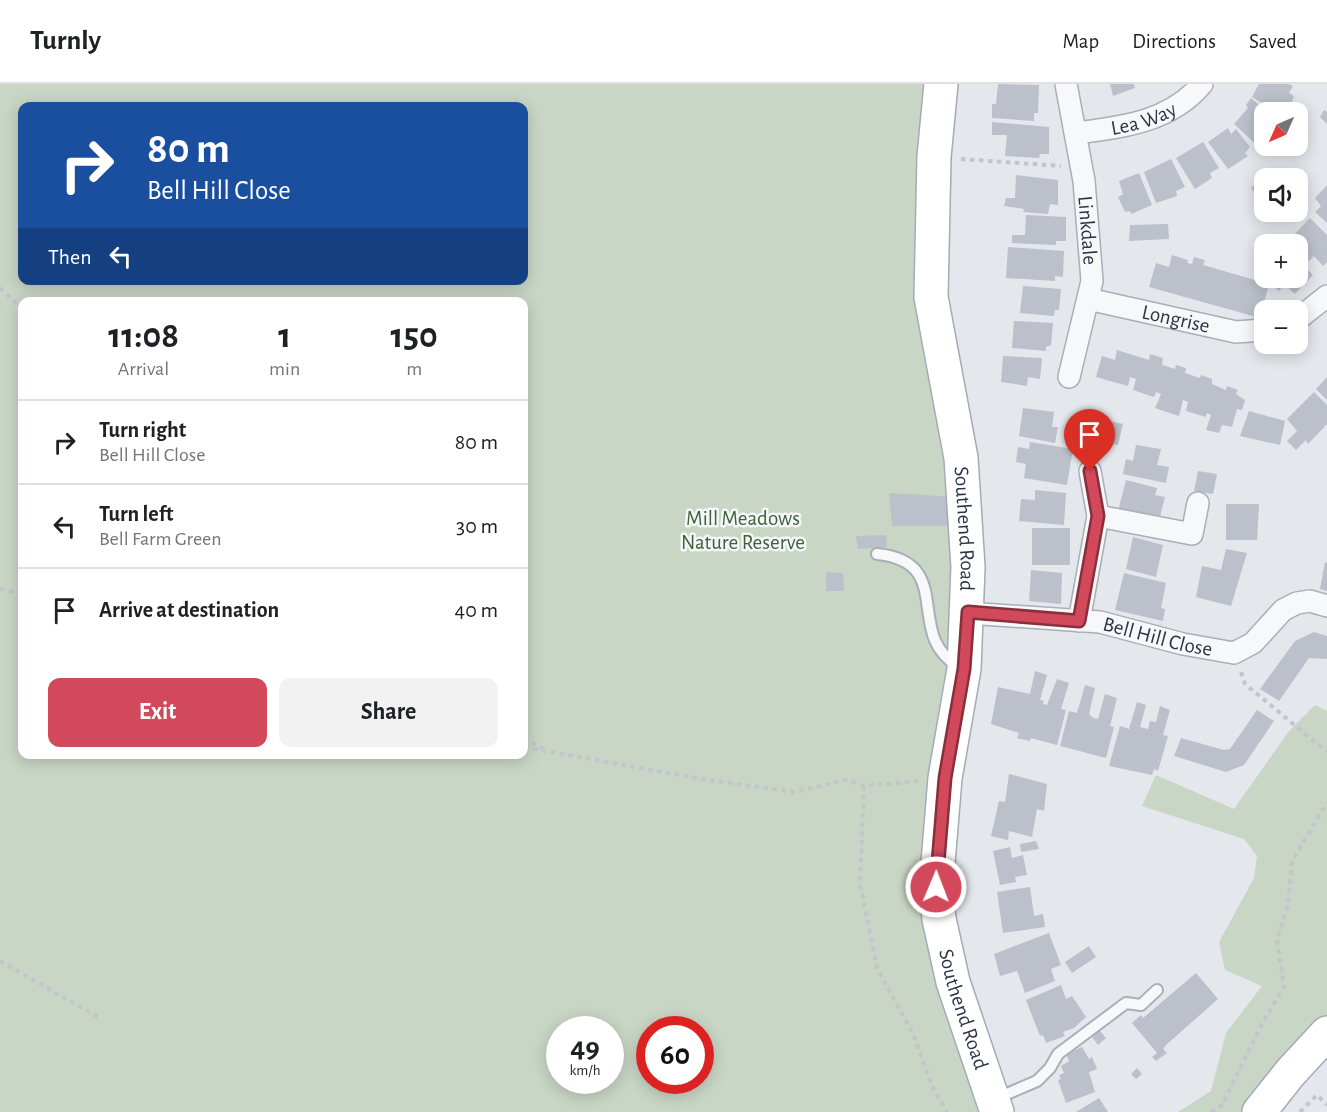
<!DOCTYPE html>
<meta charset="utf-8">
<style>
body{margin:0;font-family:"Alegreya Sans",sans-serif;background:#f2f2f2;color:#202124;height:100vh;display:flex;flex-direction:column;font-size:22px;white-space:nowrap}
*{box-sizing:border-box;margin:0}
p{font-size:20px;color:#757577}
.icon{flex:none;width:33px;height:33px;fill:none;stroke:currentColor;stroke-width:2;stroke-linecap:round;stroke-linejoin:round}
.map{position:relative;flex:1;overflow:hidden}
.panel{position:absolute;left:18px;top:213px;width:510px;height:462px;display:flex;flex-direction:column;background:#fff;border-radius:12px;box-shadow:0 3px 15px #0003}
.panel>*{flex:none}
.guide{position:absolute;left:18px;top:18px;width:510px;height:183px;border-radius:12px;box-shadow:0 3px 15px #0003;background:#1a4fa0;color:#fff;overflow:hidden}
.needle{width:39px;rotate:225deg}
.buttons{position:absolute;left:1254px;top:18px;display:grid;gap:12px}
.buttons a{display:grid;place-items:center;width:54px;height:54px;border-radius:12px;background:#fff;box-shadow:0 3px 15px #0003;font-size:30px}
.speed{position:absolute;left:546px;top:932px;display:flex;gap:12px;font-size:30px;font-weight:700;text-align:center}
.speed>*{display:grid;place-content:center;width:78px;height:78px;border-radius:50%;background:#fff;box-shadow:0 3px 15px #0003;line-height:1}
.speed small{font-size:15px;font-weight:400}
.speed .limit{border:9px solid #d22;background:#fff;color:#111}
.pin{position:absolute;display:grid;place-items:center;width:51px;height:51px;color:#fff;margin:-62px -26px;border-radius:50% 50% 50% 0;rotate:-45deg;box-shadow:0 0 6px #0007}
.pin .icon{rotate:45deg}
.me{position:absolute;width:66px;margin:-33px;rotate:1deg;stroke-linejoin:round;filter:drop-shadow(0 0 4px #0008)}
.turn{display:flex;align-items:center;gap:21px;height:126px;padding:0 30px;font-size:27px}
.turn .icon{width:78px;height:78px;stroke-width:2.5}
.turn b{display:block;font-size:42px;line-height:51px}
.then{display:flex;align-items:center;height:57px;padding:0 30px;background:#0003;gap:12px;font-size:22px}
.eta{display:flex;justify-content:space-evenly;align-items:center;height:102px;text-align:center}
.eta b{font-size:36px;font-weight:700;line-height:42px}
.primary-button{display:flex;gap:12px;margin-top:auto;padding:12px 30px}
.primary-button a{flex:1;height:69px;border-radius:12px;background:#d1495b;color:#fff;font-size:24px;font-weight:700;line-height:69px;text-align:center}
.primary-button a+a{background:#f2f2f2;color:#202124}
ul{padding:0;list-style:none}
li{display:flex;align-items:center;gap:18px;height:84px;padding:0 30px;border-top:2px solid #e0e0e0}
li div{flex:1}
li b{display:block;font-size:22px}
li em{font-style:normal}
header{display:flex;align-items:center;gap:36px;box-sizing:border-box;height:84px;padding:0 30px;background:#fff;border-bottom:2px solid #e0e0e0}
header strong{font-size:28px}
nav{display:flex;gap:33px;margin-inline-start:auto;font-size:21px}
.map>svg:first-child{display:block}
.green{fill:#c9d6c5;fill-rule:evenodd}
.building{fill:#bbc0ca}
.lines{fill:none;stroke-linecap:round;stroke-linejoin:round}
.service-casing{stroke:#a9aeb7;stroke-width:14}
.minor-casing{stroke:#a9aeb7;stroke-width:24}
.primary-casing{stroke:#a3abb8;stroke-width:36}
.path{stroke:#c2c5cb;stroke-width:4;stroke-dasharray:4.5 4.5;stroke-linecap:butt}
.service{stroke:#f7f8fa;stroke-width:10}
.minor{stroke:#f7f8fa;stroke-width:21}
.primary{stroke:#fff;stroke-width:33}
.route-casing{stroke:#882f3b;stroke-width:15}
.route{stroke:#d1495b;stroke-width:10}
.labels{text-anchor:middle;stroke-width:5;stroke-linejoin:round;paint-order:stroke}
.street-label{font-size:21px;fill:#2b3445;stroke:#f4f6f9}
.park-label{font-size:21px;fill:#3f6138;stroke:#f4f6f9}
</style>
<header>
<strong>Turnly</strong>
<nav><a>Map</a><a>Directions</a><a>Saved</a></nav>
</header>
<div class="map">
<svg width="1327" height="1028" viewBox="0 0 1327 1028">
<rect width="100%" height="100%" fill="#e4e7ec"/>
<path class="green" d="M0,0H931L919,204L966,426L949,619L929,722L981,1028H0ZM22,22H524V196H22ZM22,218H524V670H22ZM560,945H610V996H560ZM650,945H700V996H650Z
M1315,621L1327,627V949L1259,1028H1178L1211,1007L1226,949L1262,902L1225,886L1219,858L1254,794L1257,772L1244,755L1142,722L1156,691L1234,725L1289,647Z"/>
<path class="building" d="M998,0L1039,1L1038,29H1034V37L992,34V20H996Z
M1110,0H1134L1135,4L1113,12Z
M1259,0H1289L1293,2L1289,9L1294,12L1288,28H1277L1252,13Z
M1251,14L1267,28H1264V56L1259,63L1234,40L1248,24L1246,21Z
M1324,26L1327,28V40L1320,33Z
M992,38L1049,43V70H1040L1039,74L1005,72L1007,51H992Z
M1228,44L1231,50L1236,45L1250,63L1245,69L1248,72L1228,85L1208,58Z
M1203,58L1219,84L1210,89L1212,94L1195,105L1176,74Z
M1171,75L1185,103L1176,107L1177,112L1156,119L1144,88Z
M1275,84L1282,91L1278,94H1264V106L1257,112L1251,104Z
M1139,89L1152,121L1131,130L1130,127L1125,128L1118,113L1123,110L1119,97Z
M1016,91L1058,96V121L1050,120L1048,130L1023,128L1024,125L1004,122L1006,114H1015Z
M1327,101V139L1315,128L1321,122L1315,114Z
M1026,131L1066,133V157H1056V161L1012,159V151H1025Z
M1310,134L1327,151V178L1323,182L1314,172L1309,177L1298,167V160L1287,158Z
M1168,140L1169,155L1129,157L1130,141Z
M1008,163L1064,167L1063,193L1055,192V197L1006,194Z
M1172,171L1188,176L1187,179L1192,180L1194,173L1205,176L1203,181L1269,200L1260,234L1149,203L1156,179L1169,183Z
M1264,174V193L1255,184Z
M1298,176L1313,191L1295,210L1284,200L1279,207L1265,194H1298Z
M1023,202L1061,205L1059,226H1055L1054,232L1020,229Z
M1014,237L1053,239L1051,261L1046,263V267L1012,264Z
M1117,266L1149,276L1150,270L1163,274L1162,281L1175,285L1176,281L1186,284L1185,289L1200,294L1201,291L1212,295V300L1226,306L1227,302L1238,306L1236,310L1245,316L1242,326L1237,325L1232,343L1222,341L1219,349L1206,346L1211,331L1207,329L1206,333L1186,327L1188,318L1183,316L1179,332L1155,324L1161,310L1156,308L1154,313L1133,306L1136,295L1130,293L1128,302L1096,293L1102,272L1115,276Z
M1003,272L1042,274L1040,295L1028,293L1027,302L1001,298Z
M1327,293V316L1316,305Z
M1314,308L1327,321V340L1308,360L1306,356L1296,366L1287,357L1297,347L1287,335Z
M1023,324L1054,328L1052,343H1058L1055,359L1019,352Z
M1249,327L1285,337L1280,361L1240,352Z
M1087,332L1123,340L1118,361L1082,354Z
M1030,358L1073,365L1067,401L1024,394L1026,380L1016,378L1018,363L1029,365Z
M1136,361L1161,365L1157,381L1169,383L1166,399L1123,390L1126,375L1133,377Z
M1198,387L1217,390L1213,410L1194,407Z
M1126,396L1157,404L1155,411L1165,413L1159,437L1118,427Z
M1035,406L1066,409L1064,441L1019,437L1021,415L1035,416Z
M889,409L959,413L958,442H892Z
M1226,420H1259L1257,456H1226Z
M1032,444H1070V481H1032Z
M886,451L887,463L858,465L856,452Z
M1133,453L1163,461L1156,493L1126,485Z
M1226,465L1247,469L1231,522L1196,513L1202,482L1221,486Z
M1325,478L1327,479V507L1320,505Z
M1031,486L1062,489L1061,520L1029,517Z
M826,488L843,489L844,507H826Z
M1124,489L1166,499L1161,524L1165,525L1163,537L1115,526Z
M1314,548L1327,552V575L1309,574L1279,617L1260,605L1295,557Z
M1035,587L1047,591L1040,616L1044,617L1043,620L1047,621L1057,595L1069,599L1061,625L1066,626L1057,661L1031,654L1030,657L1017,654L1019,649L991,640L998,603L1030,610Z
M1085,601L1095,604L1089,630L1093,634L1098,635L1105,610L1117,614L1110,642L1114,643L1106,674L1060,662L1069,627L1077,629Z
M1137,618L1146,621L1140,643L1148,645L1150,637L1156,638L1160,622L1170,626L1163,651L1168,652L1158,687L1154,685L1152,691L1109,682L1120,642L1129,645Z
M1257,626L1274,637L1244,681L1226,688L1174,672L1181,654L1224,666L1230,665Z
M1009,690L1047,700L1044,727L1037,725L1032,753L1009,747L1008,756L991,752L999,717L1005,718Z
M1036,757L1039,765L1021,768L1020,760Z
M1010,763L1012,774L1023,771L1027,791L1015,793L1016,798L1000,801L993,767Z
M1030,803L1034,832L1043,830L1045,843L1003,849L997,808Z
M1049,849L1061,881L1051,885L1055,897L1025,909L1017,887L1000,892L994,870Z
M1089,862L1096,873L1072,889L1065,878Z
M1196,889L1218,915L1166,961L1163,965L1167,969L1156,977L1152,973L1157,969L1132,939L1141,931L1143,934Z
M1061,901L1066,915L1072,912L1086,933L1074,944L1063,948L1065,952L1046,959L1043,951L1040,952L1026,916Z
M1099,946L1106,954L1098,961L1092,953Z
M1082,963L1089,975L1092,973L1097,985L1089,988L1095,1008L1066,1019L1058,996L1061,995L1059,991L1064,989L1061,982L1069,977L1066,970Z
M1137,984L1142,990L1136,995L1131,990Z
M1099,1014L1108,1028H1076Z"/>
<g class="lines">
<g class="service-casing">
<path id="service" d="M877,470C957,478 903,550 958,582
M995,1015L1037,997L1050,984L1058,970L1126,919L1141,921L1157,906"/>
</g>
<g class="minor-casing">
<g id="minor">
<path id="s1" d="M1066,0L1084,97L1092,197L1069,293"/>
<path id="s2" d="M1076,49C1123,43 1170,38 1202,0"/>
<path id="s3" d="M1088,215L1236,248L1264,246"/>
<path d="M1298,235L1327,212"/>
<path d="M1098,432L1192,450L1198,419"/>
<path id="s4" d="M968,529L1100,538L1183,560L1234,569L1253,559L1283,526L1297,519L1310,517L1327,522"/>
<path d="M1079,537L1098,432L1090,387"/>
</g>
</g>
<g class="primary-casing">
<g id="primary">
<path id="s5" d="M941,0L934,73L931,213L961,374L968,483L964,585L945,694L936,803L939,835L953,898L997,1028"/>
<path d="M1259,1028L1290,989L1327,949"/>
</g>
</g>
<path class="path" d="M961,75L1061,82
M0,204L22,225
M0,505L22,510
M1241,588L1245,600L1327,668
M524,654L544,665
M524,663L702,695L795,708L846,696L864,702L918,697
M864,702L860,800L877,884L913,950L934,1007L947,1028
M0,877L98,933
M1211,1028L1222,1021L1263,938L1284,903L1277,856L1288,821L1292,777L1327,719
M1300,1028L1317,1011L1327,1021"/>
<use href="#service" class="service"/>
<use href="#minor" class="minor"/>
<use href="#primary" class="primary"/>
</g>
<g class="lines">
<g class="route-casing">
<path id="route" d="M936,803L945,694L964,585L968,528L1079,537L1098,432L1090,387"/>
</g>
<use href="#route" class="route"/>
</g>
<g class="labels">
<g class="street-label">
<text dy="7" stroke="none"><textPath href="#s2" startOffset="69">Lea Way</textPath></text>
<text dy="7" stroke="none"><textPath href="#s1" startOffset="148">Linkdale</textPath></text>
<text dy="7" stroke="none"><textPath href="#s3" startOffset="90">Longrise</textPath></text>
<text dy="7" stroke="none"><textPath href="#s5" startOffset="448">Southend Road</textPath></text>
<text dy="7" stroke="none"><textPath href="#s4" startOffset="192">Bell Hill Close</textPath></text>
<text dy="7" stroke="none"><textPath href="#s5" startOffset="934">Southend Road</textPath></text>
</g>
<g class="park-label">
<text x="743" y="441">Mill Meadows<tspan x="743" dy="24">Nature Reserve</tspan></text>
</g>
</g>
</svg>
<div class="buttons">
<a><svg class="needle" viewBox="-14 -14 28 28"><path d="M0-13l5 13h-10z" fill="#e53935"/><path d="M0 13l5-13h-10z" fill="#757577"/></svg></a>
<a><svg class="icon" aria-label="sound" viewBox="0 0 24 24"><path d="M4 9h4l5-4v14l-5-4H4zM17 9q2 3 0 6"/></svg></a>
<a>+</a>
<a>−</a>
</div>
<div class="speed"><div>49<small>km/h</small></div><div class="limit">60</div></div>
<div class="pin" style="left:1090px;top:387px;background:#d93025"><svg class="icon" aria-label="arrive" viewBox="0 0 24 24"><path d="M6 21V4h12l-3 4 3 4H6"/></svg></div>
<svg class="me" style="left:936px;top:803px" viewBox="-20 -20 40 40"><circle r="17" fill="#d1495b" stroke="#fff" stroke-width="3"/><path d="M0-11L8 9 0 5-8 9z" fill="#fff"/></svg>
<div class="guide">
<div class="turn"><svg class="icon" aria-label="right" viewBox="0 0 24 24"><path d="M7 20v-9h11M14 6l5 5-5 5"/></svg><div><b>80 m</b>Bell Hill Close</div></div>
<div class="then">Then<svg class="icon" aria-label="left" viewBox="0 0 24 24"><path d="M17 20v-9H6M10 6l-5 5 5 5"/></svg></div>
</div>
<section class="panel">
<div class="eta">
<div><b>11:08</b><p>Arrival</p></div>
<div><b>1</b><p>min</p></div>
<div><b>150</b><p>m</p></div>
</div>
<ul>
<li><svg class="icon" aria-label="right" viewBox="0 0 24 24"><path d="M7 20v-9h11M14 6l5 5-5 5"/></svg><div><b>Turn right</b><p>Bell Hill Close</p></div><em>80 m</em></li>
<li><svg class="icon" aria-label="left" viewBox="0 0 24 24"><path d="M17 20v-9H6M10 6l-5 5 5 5"/></svg><div><b>Turn left</b><p>Bell Farm Green</p></div><em>30 m</em></li>
<li><svg class="icon" aria-label="arrive" viewBox="0 0 24 24"><path d="M6 21V4h12l-3 4 3 4H6"/></svg><div><b>Arrive at destination</b></div><em>40 m</em></li>
</ul>
<div class="primary-button"><a>Exit</a><a>Share</a></div>
</section>
</div>
